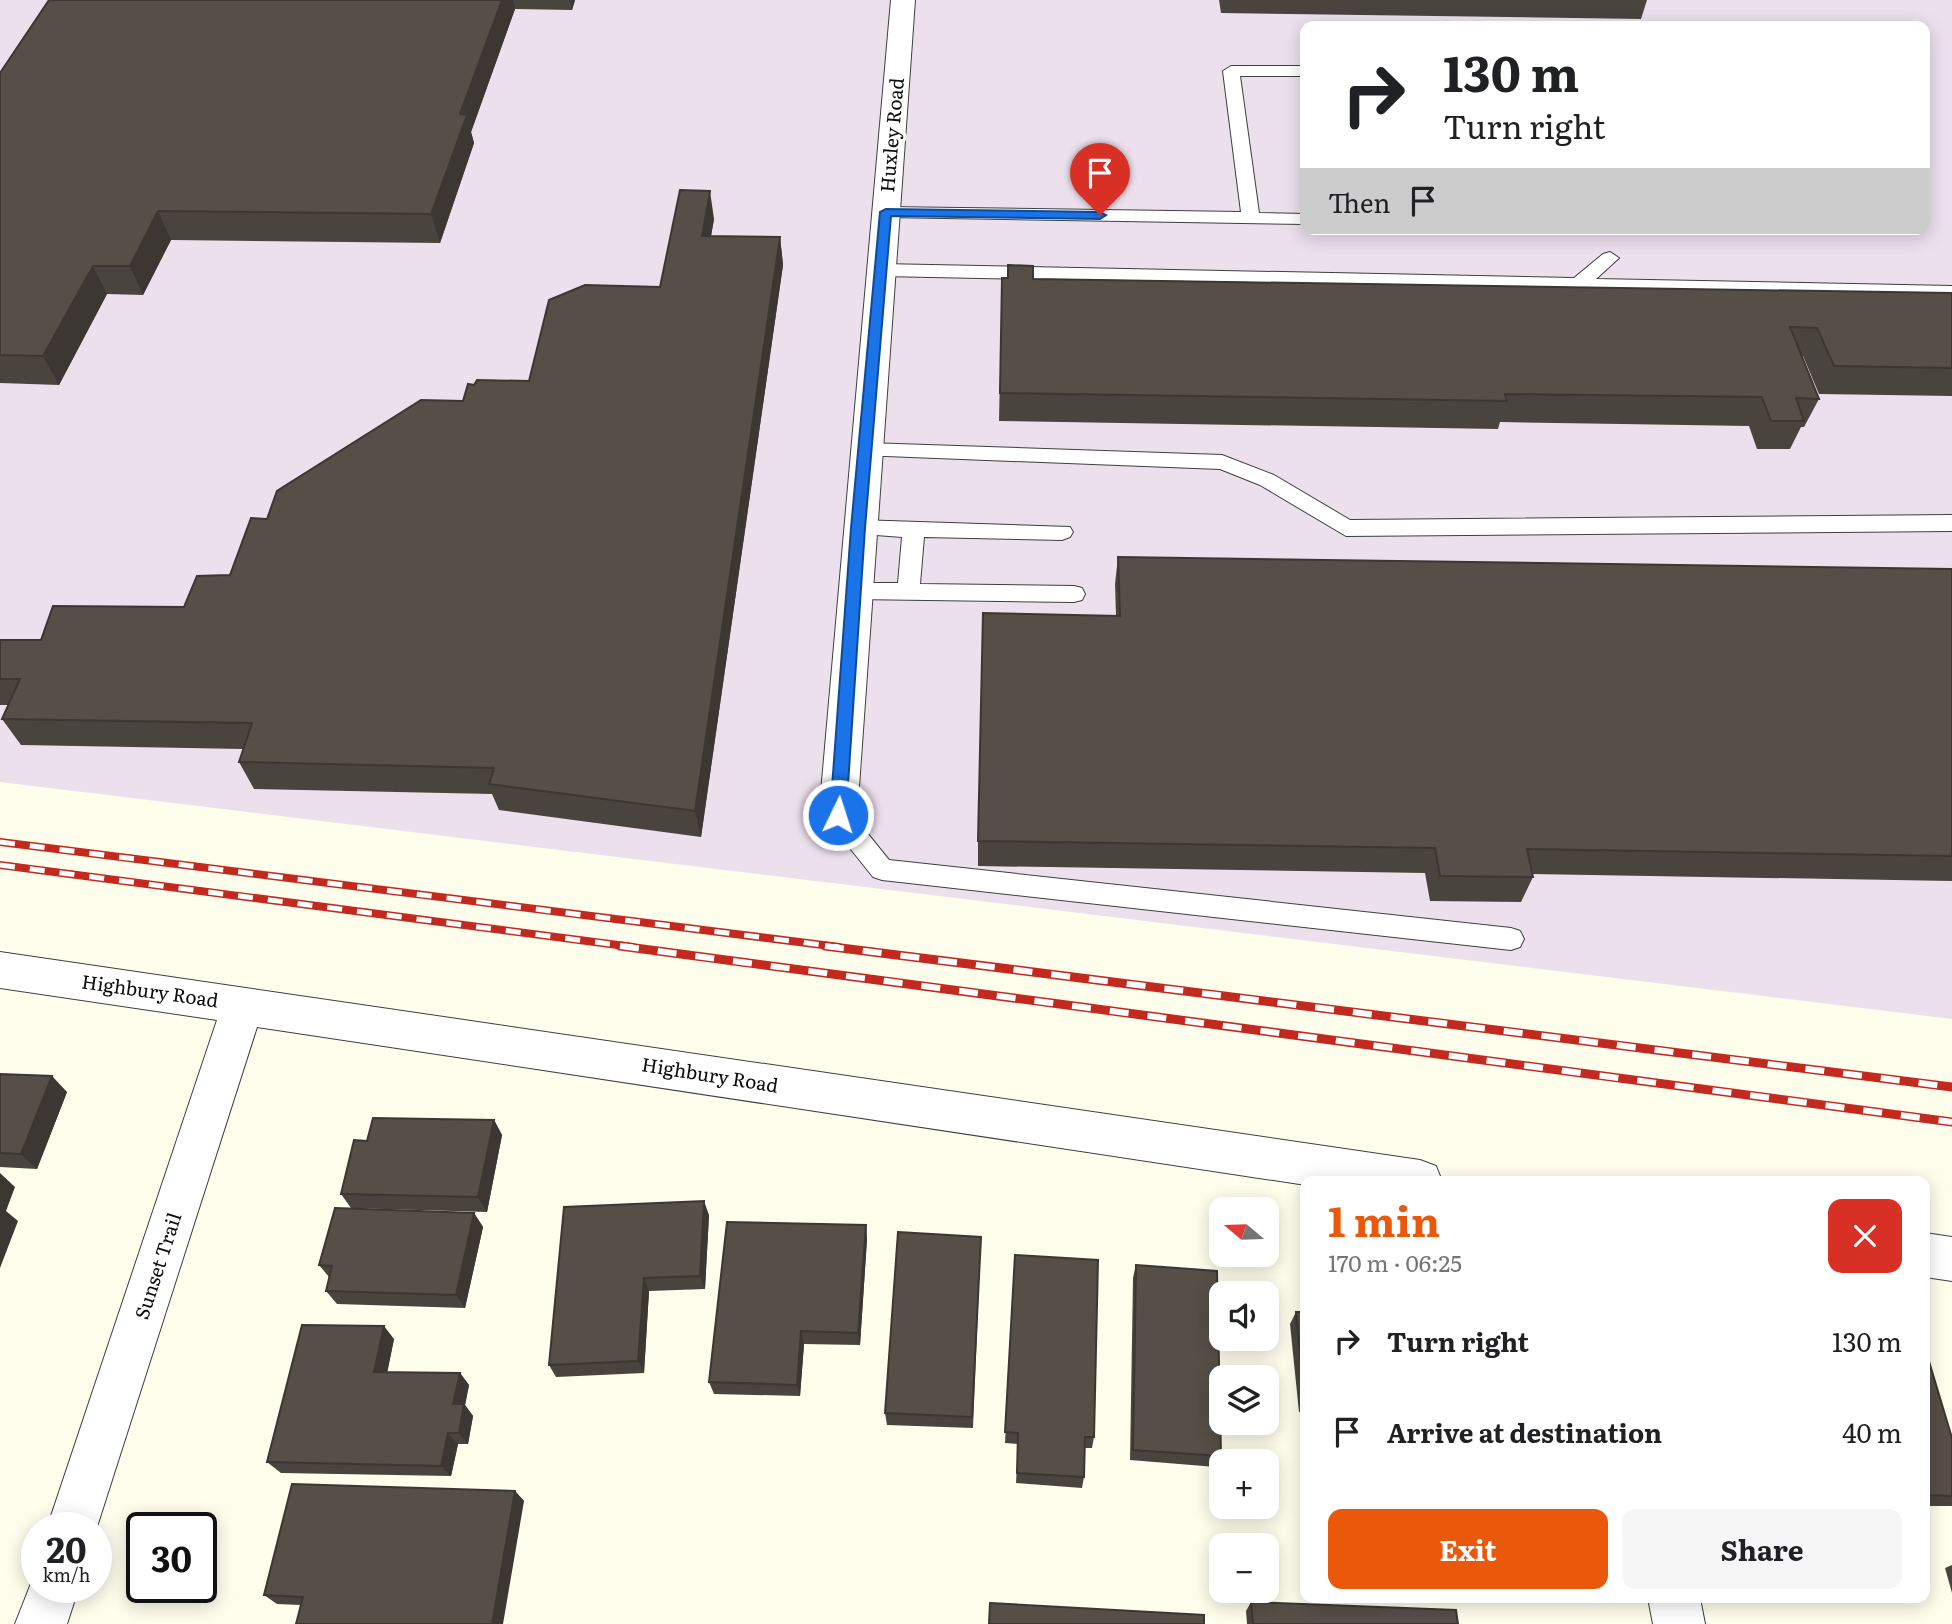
<!DOCTYPE html>
<meta charset="utf-8">
<style>
body{margin:0;font-family:Literata,serif;background:#f6f6f6;color:#202124;height:100vh;display:flex;flex-direction:column;font-size:26px;white-space:nowrap}
*{box-sizing:border-box;margin:0}
p{font-size:23px;color:#757577}
.icon{flex:none;width:38px;height:38px;fill:none;stroke:currentColor;stroke-width:2;stroke-linecap:round;stroke-linejoin:round}
.map{position:relative;flex:1;overflow:hidden}
.drawer{position:absolute;left:1300px;top:1176px;width:630px;height:427px;display:flex;flex-direction:column;background:#fff;border-radius:14px;box-shadow:0 4px 18px #0003}
.drawer>*{flex:none}
.hud{position:absolute;left:1300px;top:21px;width:630px;height:214px;border-radius:14px;box-shadow:0 4px 18px #0003;background:#fff;color:#202124;overflow:hidden}
.needle{width:46px;rotate:289deg}
.buttons{position:absolute;left:1209px;top:1197px;display:grid;gap:14px}
.buttons a{display:grid;place-items:center;width:70px;height:70px;border-radius:14px;background:#fff;box-shadow:0 4px 18px #0003;font-size:35px}
.speed{position:absolute;left:21px;top:1512px;display:flex;gap:14px;font-size:35px;font-weight:700;text-align:center}
.speed>*{display:grid;place-content:center;width:91px;height:91px;border-radius:50%;background:#fff;box-shadow:0 4px 18px #0003;line-height:1}
.speed small{font-size:18px;font-weight:400}
.speed .limit{border:4px solid #111;border-radius:10px;background:#fff;color:#111}
.pin{position:absolute;display:grid;place-items:center;width:60px;height:60px;color:#fff;margin:-72px -30px;border-radius:50% 50% 50% 0;rotate:-45deg;box-shadow:0 0 7px #0007}
.pin .icon{rotate:45deg}
.me{position:absolute;width:77px;margin:-38px;rotate:4deg;stroke-linejoin:round;filter:drop-shadow(0 0 5px #0008)}
.turn{display:flex;align-items:center;gap:24px;height:147px;padding:0 28px;font-size:32px}
.turn .icon{width:91px;height:91px;stroke-width:2.5}
.turn b{display:block;font-size:49px;line-height:60px}
.then{display:flex;align-items:center;height:66px;padding:0 28px;background:#0003;gap:14px;font-size:26px}
.round{display:grid;place-items:center;flex:none;width:74px;height:74px;border-radius:14px;background:#f6f6f6}
.summary{display:flex;align-items:center;justify-content:space-between;height:119px;padding:0 28px}
h1{font-size:42px;font-weight:700;line-height:52px;color:#ea580c}
.action{display:flex;gap:14px;margin-top:auto;padding:14px 28px}
.action a{flex:1;height:80px;border-radius:14px;background:#ea580c;color:#fff;font-size:28px;font-weight:700;line-height:80px;text-align:center}
.action a+a{background:#f6f6f6;color:#202124}
ul{padding:0;list-style:none}
li{display:flex;align-items:center;gap:21px;height:91px;padding:0 28px}
li div{flex:1}
li b{display:block;font-size:26px}
li em{font-style:normal}
.map>svg:first-child{display:block}
.industrial{fill:#ece0ec;fill-rule:evenodd}
.lines{fill:none;stroke-linecap:round;stroke-linejoin:round}
.service-casing{stroke:#3f3f3f;stroke-width:2}
.minor-casing{stroke:#3f3f3f;stroke-width:2}
.service{fill:#fff;fill-rule:evenodd}
.minor{fill:#fff;fill-rule:evenodd}
.rail-far1-casing{stroke:#c3291e;stroke-width:8}
.rail-casing{stroke:#c3291e;stroke-width:9}
.rail-far1{stroke:#fff;stroke-width:5;stroke-dasharray:15;stroke-linecap:butt}
.rail{stroke:#fff;stroke-width:6;stroke-dasharray:19;stroke-linecap:butt}
.wall{fill:#4a443e}
.shaded-wall{fill:#3c3732}
.building{fill:#564f48;stroke:#3c3732;stroke-width:2}
.route{fill:#1a73e8;stroke:#114b97;stroke-width:2}
.labels{text-anchor:middle;stroke-width:7;stroke-linejoin:round;paint-order:stroke}
.street-label{font-size:19px;fill:#0c0c0c;stroke:#fff}
</style>
<div class="map">
<svg width="1952" height="1624" viewBox="0 0 1952 1624">
<rect width="100%" height="100%" fill="#fffdec"/>
<path class="industrial" d="M0,0H1952V1019L0,782ZM1306,26H1925V229H1306Z"/>
<g class="lines">
<g class="service-casing">
<path id="service" d="M1231,66H1306V76H1240L1259,213L1306,214V224L886,217L877,212L886,207L1241,212L1223,71Z
M1610,252L1619,258L1596,279L1952,286V298L881,276L872,270L881,264L1574,278L1603,254Z
M867,443L1222,455L1274,475L1350,520L1952,515V531L1346,536L1260,485L1220,469L860,455L857,450L860,445Z
M858,520L1070,527L1073,532L1070,537L1062,540L924,537L920,584L1074,586L1082,588L1085,594L1082,600L1074,602L854,599L846,597L843,591L846,585L854,583H898L902,537L850,533L847,528L850,523Z
M838,805L847,808L889,860L1511,928L1520,931L1524,939L1520,947L1511,950L882,880L873,877L829,822L826,815L829,808Z"/>
</g>
<g class="minor-casing">
<path id="minor" d="M891,0H915L857,815L852,826L838,831L824,826L819,815Z
M0,952L1420,1160L1436,1166L1442,1181H1306V1185L257,1027L96,1530V1528H47L217,1020L0,988Z
M1925,1233L1952,1237V1281L1925,1277Z
M37,1568V1587H79L67,1624H15Z
M1648,1598H1700L1705,1624H1653Z"/>
</g>
<use href="#service" class="service"/>
<use href="#minor" class="minor"/>
<g class="rail-far1-casing">
<path id="rail-far1" d="M0,842L839,947
M0,865L633,947"/>
</g>
<g class="rail-casing">
<path id="rail" d="M620,946L1952,1122
M825,946L1952,1087"/>
</g>
<use href="#rail-far1" class="rail-far1"/>
<use href="#rail" class="rail"/>
</g>
<path class="wall" d="M49,0H575L572,10L515,9L471,132L474,143L440,243L171,240L143,295L107,294L59,385L0,383V73Z
M1219,0H1647L1641,19L1221,13Z
M714,219L711,236L780,237L783,265L701,837L499,810L492,794L254,789L239,762L243,749L21,745L2,719L8,705H0V640H41L184,607L230,575L267,519L463,401L474,385L529,381L660,287Z
M1002,278L1952,293V396L1819,394L1803,356H1802L1819,399L1804,427H1801L1790,449H1757L1749,426L1500,422L1498,429L999,421Z
M1118,557L1952,569V881L1532,874L1533,877L1521,902L1430,901L1425,873L978,866V841L1116,616L1115,584Z
M0,1074L67,1092L37,1169L0,1167Z
M494,1120L502,1135L487,1212L351,1208L341,1194L367,1141Z
M474,1213L483,1227L465,1308L337,1304L326,1291L329,1277L319,1265Z
M709,1215L705,1289L649,1291L644,1373L556,1377L549,1365Z
M866,1225L867,1239L860,1345L804,1344L800,1396L714,1394L709,1382Z
M981,1237L973,1428L887,1425L885,1413Z
M1015,1255L1094,1437L1092,1448H1084V1477L1082,1488L1016,1483L1018,1444L1005,1443Z
M1136,1265L1221,1456L1216,1467L1130,1460L1133,1278Z
M1296,1312H1306V1412H1299L1290,1324Z
M394,1339L387,1372L460,1373L469,1385L465,1405L473,1416L468,1444H458L451,1476L281,1473L267,1462Z
M1925,1348L1952,1438V1506H1925Z
M515,1491L524,1501L301,1605L277,1604L264,1595Z
M1952,1565V1593L1945,1568Z
M1251,1602L1458,1624H1247L1246,1611Z"/>
<path class="shaded-wall" d="M502,0H513L515,9L471,132L474,143L440,243L431,214L460,114Z
M570,0H575L572,10Z
M710,191L714,219L706,264L702,236Z
M158,211L171,240L143,295L130,266Z
M780,237L783,265L701,837L695,811Z
M93,266L107,294L59,385L43,356Z
M52,1076L67,1092L37,1169L21,1154Z
M494,1120L502,1135L487,1212L478,1197Z
M0,1173L15,1187L6,1211L18,1221L0,1268Z
M704,1201L709,1215L705,1289L700,1276Z
M474,1213L483,1227L465,1308L456,1295Z
M866,1225L867,1239L860,1345L858,1333Z
M644,1278L649,1291L644,1373L638,1361Z
M384,1326L394,1339L385,1384L374,1372Z
M801,1331L804,1344L800,1396L797,1385Z
M460,1373L469,1385L465,1405L473,1416L468,1444L459,1433L453,1404Z
M448,1433L458,1444L451,1476L441,1466Z
M515,1491L524,1501L503,1624H492Z"/>
<path class="building" d="M49,0H502L460,114L467,115L431,214L158,211L130,266H93L43,356L0,355V73Z
M680,190L710,191L702,236L780,237L695,811L489,784L494,768L239,762L252,723L2,719L20,679H0V640H41L53,606L184,607L197,576L230,575L251,518L267,519L277,491L421,400L463,401L468,384L474,385L477,380L529,381L549,300L585,285L660,287Z
M1008,265L1033,266V279L1952,293V368L1834,366L1817,328L1790,327L1819,399L1796,398L1804,421H1771L1762,397L1505,394L1507,401L1000,393L1002,278H1008Z
M1118,557L1952,569V856L1527,849L1533,877L1440,876L1435,848L978,841L983,613L1120,616Z
M0,1074L52,1076L21,1154L0,1153Z
M373,1118L494,1120L478,1197L341,1194L354,1140L367,1141Z
M704,1201L700,1276L644,1278L638,1361L549,1365L564,1207Z
M335,1208L474,1213L456,1295L326,1291L332,1266L319,1265Z
M727,1222L866,1225L858,1333L801,1331L797,1385L709,1382Z
M898,1232L981,1237L972,1417L885,1413Z
M1015,1255L1098,1260L1094,1437H1085L1084,1477L1017,1473L1018,1433L1005,1432Z
M1136,1265L1217,1271L1221,1456L1133,1450Z
M1296,1312H1306V1400H1305Z
M302,1325L384,1326L374,1372L460,1373L453,1404H464L459,1433H448L441,1466L267,1462Z
M1925,1348L1952,1438V1496L1925,1495Z
M292,1484L515,1491L492,1624H296L303,1597L264,1595Z
M1251,1602L1456,1610L1458,1624H1253Z
M990,1603L1204,1615V1624H989Z"/>
<path class="route" d="M886,209L1100,212L1106,215L1100,219L891,216L865,528L846,815L838,821L830,815L851,528L880,212Z"/>
<g class="labels">
<g class="street-label">
<text transform="translate(892 135) rotate(-85)" y="7">Huxley Road</text>
<text transform="translate(150 991) rotate(8)" y="7">Highbury Road</text>
<text transform="translate(710 1075) rotate(9)" y="7">Highbury Road</text>
<text transform="translate(158 1266) rotate(-72)" y="7">Sunset Trail</text>
</g>
</g>
</svg>
<div class="buttons">
<a><svg class="needle" viewBox="-14 -14 28 28"><path d="M0-13l5 13h-10z" fill="#e53935"/><path d="M0 13l5-13h-10z" fill="#757577"/></svg></a>
<a><svg class="icon" aria-label="sound" viewBox="0 0 24 24"><path d="M4 9h4l5-4v14l-5-4H4zM17 9q2 3 0 6"/></svg></a>
<a><svg class="icon" aria-label="layers" viewBox="0 0 24 24"><path d="M12 4l9 5-9 5-9-5zM3 14l9 5 9-5"/></svg></a>
<a>+</a>
<a>−</a>
</div>
<div class="speed"><div>20<small>km/h</small></div><div class="limit">30</div></div>
<div class="pin" style="left:1100px;top:215px;background:#d93025"><svg class="icon" aria-label="arrive" viewBox="0 0 24 24"><path d="M6 21V4h12l-3 4 3 4H6"/></svg></div>
<svg class="me" style="left:838px;top:815px" viewBox="-20 -20 40 40"><circle r="17" fill="#1a73e8" stroke="#fff" stroke-width="3"/><path d="M0-11L8 9 0 5-8 9z" fill="#fff"/></svg>
<div class="hud">
<div class="turn"><svg class="icon" aria-label="right" viewBox="0 0 24 24"><path d="M7 20v-9h11M14 6l5 5-5 5"/></svg><div><b>130 m</b>Turn right</div></div>
<div class="then">Then<svg class="icon" aria-label="arrive" viewBox="0 0 24 24"><path d="M6 21V4h12l-3 4 3 4H6"/></svg></div>
</div>
<section class="drawer">
<div class="summary"><div><h1>1 min</h1><p>170 m · 06:25</p></div><a class="round" style="background:#d93025;color:#fff"><svg class="icon" aria-label="close" viewBox="0 0 24 24"><path d="M6 6l12 12M18 6L6 18"/></svg></a></div>
<ul>
<li><svg class="icon" aria-label="right" viewBox="0 0 24 24"><path d="M7 20v-9h11M14 6l5 5-5 5"/></svg><div><b>Turn right</b></div><em>130 m</em></li>
<li><svg class="icon" aria-label="arrive" viewBox="0 0 24 24"><path d="M6 21V4h12l-3 4 3 4H6"/></svg><div><b>Arrive at destination</b></div><em>40 m</em></li>
</ul>
<div class="action"><a>Exit</a><a>Share</a></div>
</section>
</div>
